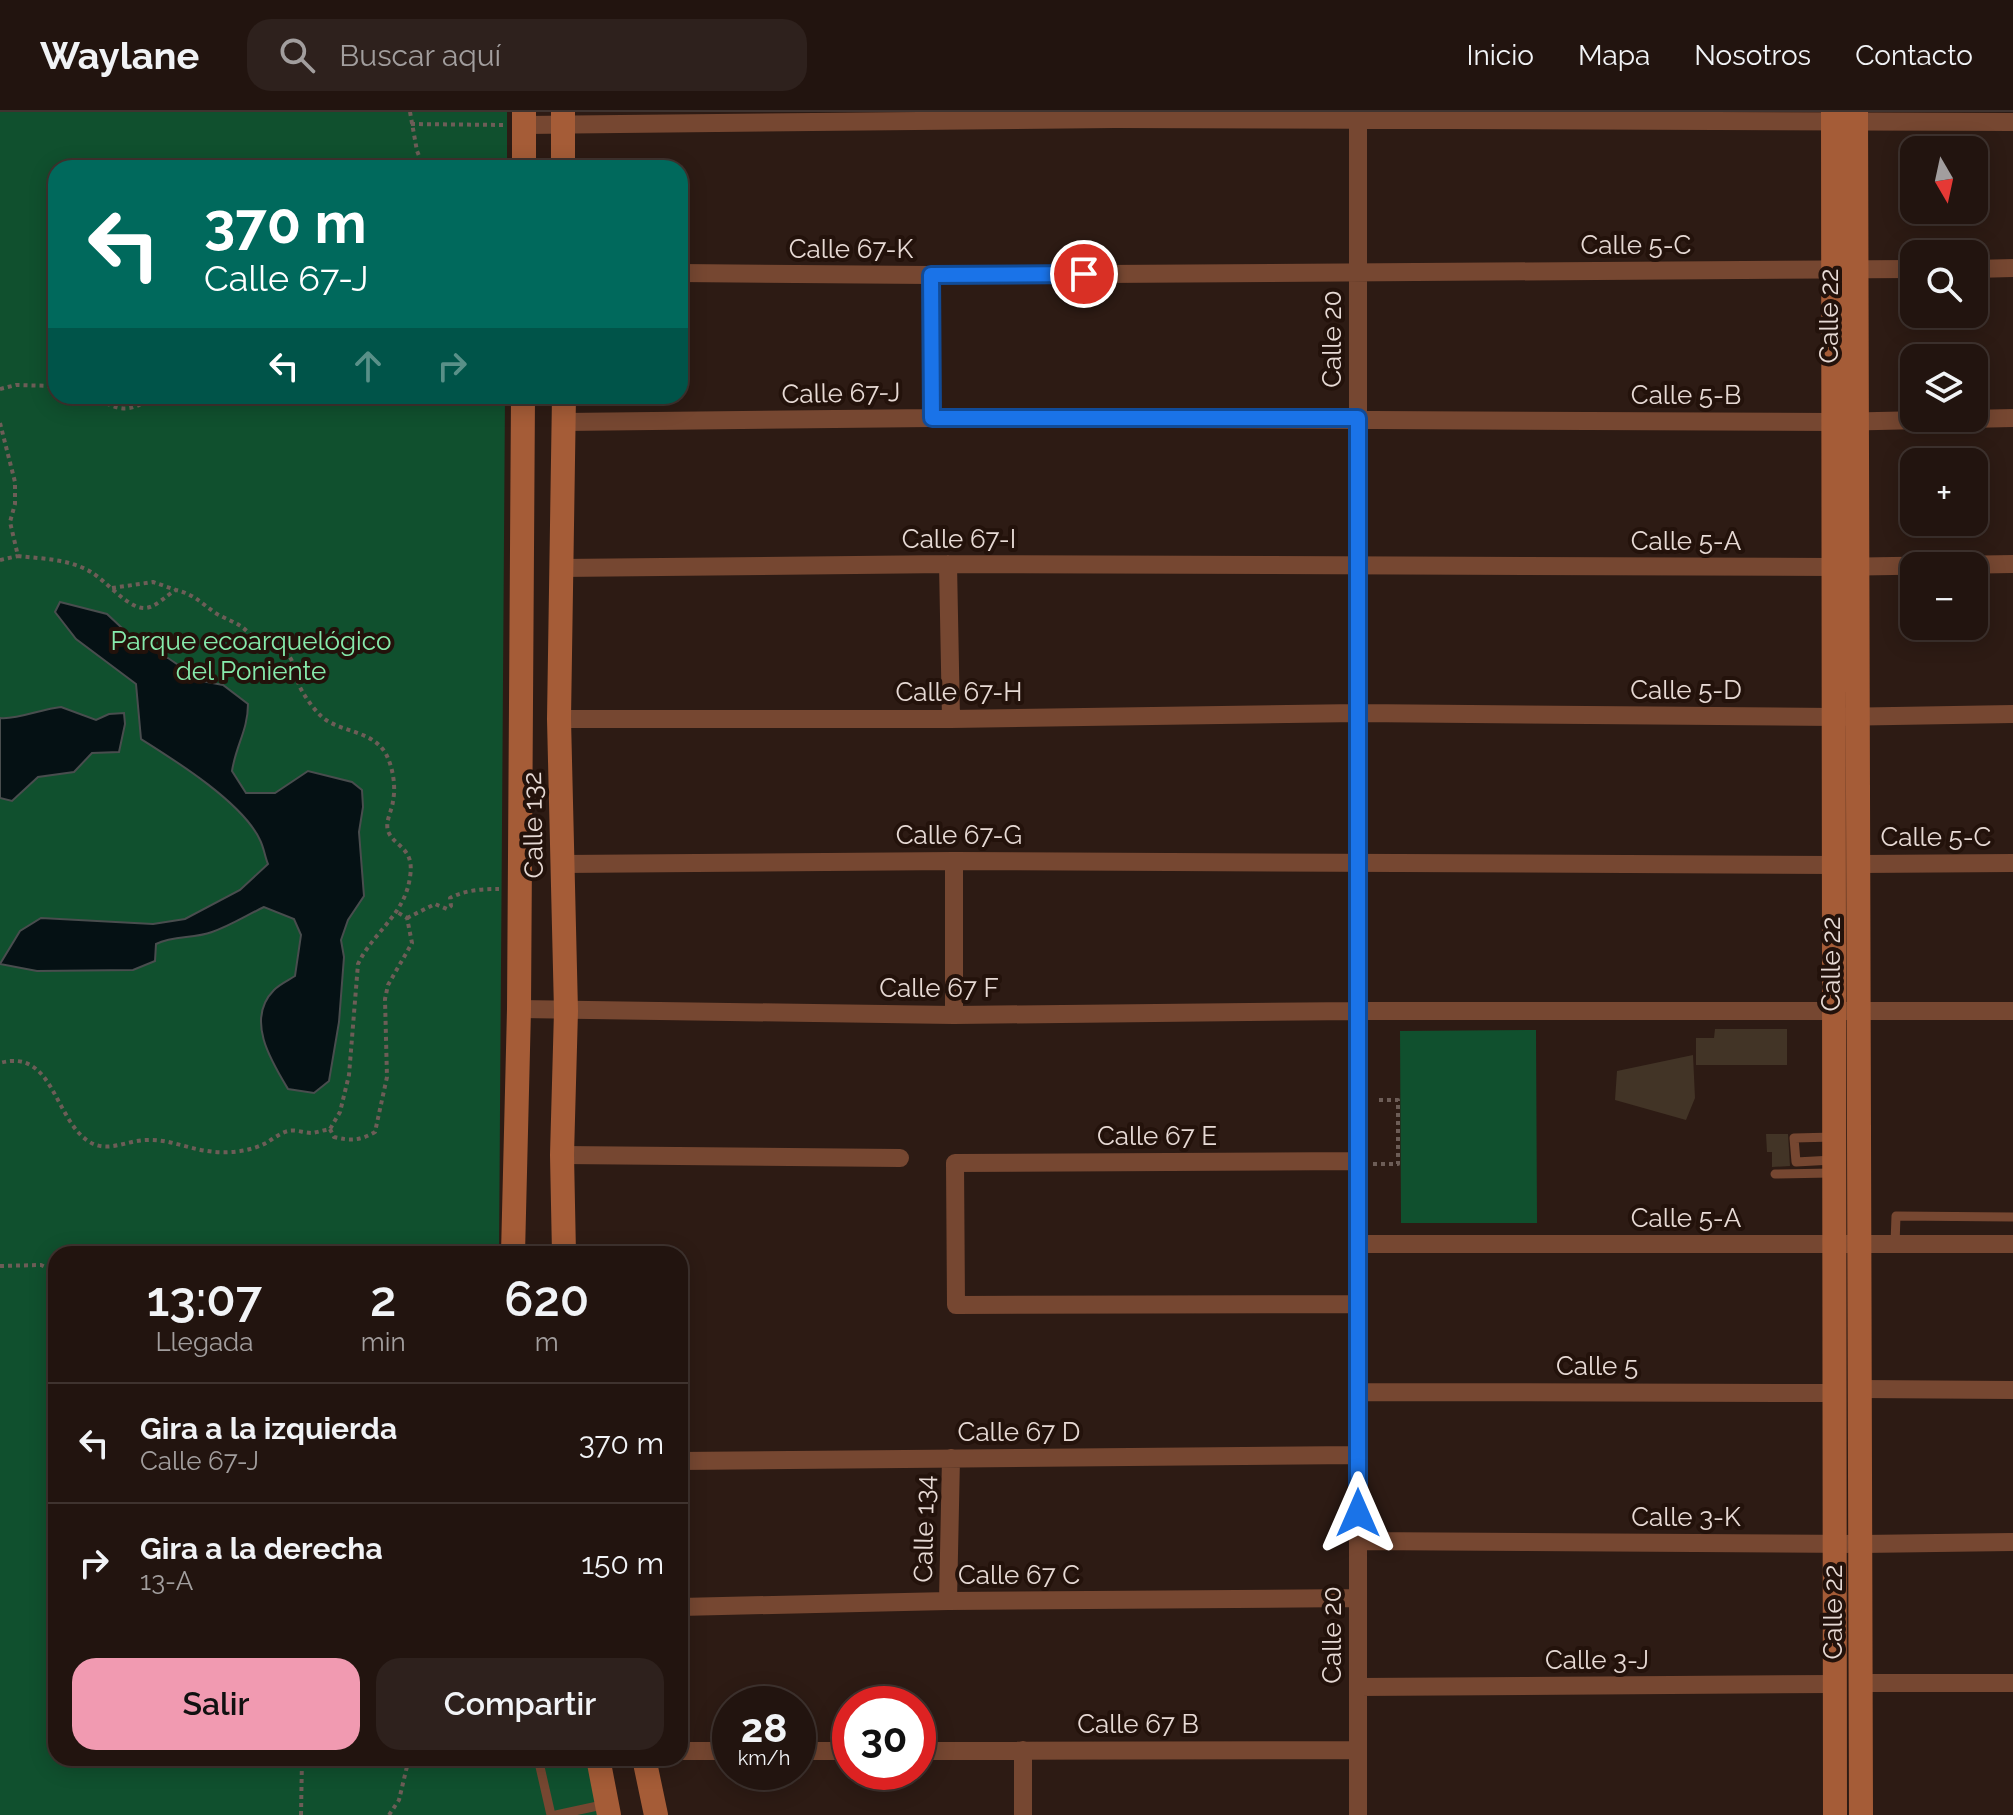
<!DOCTYPE html>
<html lang="es">
<meta charset="utf-8">
<style>
body{margin:0;font-family:Raleway,sans-serif;background:#2e211d;color:#f1f3f6;height:100vh;display:flex;flex-direction:column;font-size:30px;white-space:nowrap}
*{box-sizing:border-box;margin:0}
p{font-size:26px;color:#a29e9e}
.icon{flex:none;width:44px;height:44px;fill:none;stroke:currentColor;stroke-width:2;stroke-linecap:round;stroke-linejoin:round}
.map{position:relative;flex:1;overflow:hidden}
.drawer{position:absolute;left:48px;top:1134px;width:640px;height:520px;display:flex;flex-direction:column;background:#22140f;border-radius:24px;box-shadow:0 4px 20px #0003,0 0 0 2px #3f332f}
.drawer>*{flex:none}
.banner{position:absolute;left:48px;top:48px;width:640px;height:244px;border-radius:24px;box-shadow:0 4px 20px #0003,0 0 0 2px #3f332f;background:#00695c;color:#fff;overflow:hidden}
.needle{width:52px;rotate:171deg}
.tools{position:absolute;left:1900px;top:24px;display:grid;gap:16px}
.tools a{display:grid;place-items:center;width:88px;height:88px;border-radius:16px;background:#22140f;box-shadow:0 4px 20px #0003,0 0 0 2px #3f332f;font-size:40px}
.speed{position:absolute;left:712px;top:1574px;display:flex;gap:16px;font-size:40px;font-weight:700;text-align:center}
.speed>*{display:grid;place-content:center;width:104px;height:104px;border-radius:50%;background:#22140f;box-shadow:0 4px 20px #0003,0 0 0 2px #3f332f;line-height:1}
.speed small{font-size:20px;font-weight:400}
.speed .limit{border:12px solid #d22;background:#fff;color:#111}
.pin{position:absolute;display:grid;place-items:center;width:68px;height:68px;color:#fff;margin:-34px;border:4px solid #fff;border-radius:50%;box-shadow:0 2px 8px #0007}
.me{position:absolute;width:88px;margin:-44px;rotate:0deg;stroke-linejoin:round;filter:drop-shadow(0 0 6px #0008)}
.turn{display:flex;align-items:center;gap:28px;height:168px;padding:0 24px;font-size:36px}
.turn .icon{width:104px;height:104px;stroke-width:2.5}
.turn b{display:block;font-size:56px;line-height:68px}
.lanes{display:flex;align-items:center;height:76px;padding:0 24px;background:#0003;justify-content:center;gap:40px;direction:ltr}
.lanes .off{opacity:.35}
.eta{display:flex;justify-content:space-evenly;align-items:center;height:136px;text-align:center}
.eta b{font-size:48px;font-weight:600;line-height:56px}
.primary-button{display:flex;gap:16px;margin-top:auto;padding:16px 24px}
.primary-button a{flex:1;height:92px;border-radius:24px;background:#f19ab1;color:#111;font-size:32px;font-weight:600;line-height:92px;text-align:center}
.primary-button a+a{background:#2e211d;color:#f1f3f6}
ul{padding:0;list-style:none}
li{display:flex;align-items:center;gap:24px;height:120px;padding:0 24px;border-top:2px solid #3f332f}
li div{flex:1}
li b{display:block;font-size:30px}
li em{font-style:normal}
header{display:flex;align-items:center;gap:48px;box-sizing:border-box;height:112px;padding:0 40px;background:#22140f;border-bottom:2px solid #3f332f}
header strong{font-size:38px}
nav{display:flex;gap:44px;margin-inline-start:auto;font-size:28px}
.search{width:560px;height:72px;background:#2e211d;display:flex;align-items:center;gap:20px;box-sizing:border-box;padding:0 28px;border-radius:24px;color:#a29e9e;font-size:30px}
.map>svg:first-child{display:block}
.green{fill:#10502e}
.water{fill:#051114;stroke:#494d4e;stroke-width:2}
.building{fill:#423426}
.lines{fill:none;stroke-linecap:round;stroke-linejoin:round}
.path{stroke:#6d5d57;stroke-width:4;stroke-dasharray:4 4;stroke-linecap:butt}
.lane{stroke:#764731;stroke-width:9}
.street{stroke:#764731;stroke-width:18}
.secondary{stroke:#a55c37;stroke-width:24}
.route-casing{stroke:#114b97;stroke-width:20}
.route{stroke:#1a73e8;stroke-width:14}
.labels{text-anchor:middle;stroke-width:8;stroke-linejoin:round;paint-order:stroke}
.street-label{font-size:26px;fill:#e7dad5;stroke:#23120b}
.park-label{font-size:26px;fill:#86ebac;stroke:#23120b}
</style>
<header>
<strong>Waylane</strong>
<div class="search"><svg class="icon" aria-label="search" viewBox="0 0 24 24"><circle cx="10" cy="10" r="6"/><path d="M15 15l6 6"/></svg>Buscar aquí</div>
<nav><a>Inicio</a><a>Mapa</a><a>Nosotros</a><a>Contacto</a></nav>
</header>
<div class="map">
<svg width="2013" height="1703" viewBox="0 0 2013 1703">
<rect width="100%" height="100%" fill="#2d1b14"/>
<path class="green" d="M0,0H507V56H56V284H505L499,1142H56V1646H588L599,1703H0Z
M1536,918L1537,1111H1401L1400,919Z"/>
<path class="water" d="M60,490L107,502L139,532L168,546L202,569L223,573L248,592C248,618 236,633 232,659L246,681H275L308,659L352,670L362,678L363,695L359,720L364,784L348,808L341,828L344,845L339,910L329,969L314,981L288,977C271,949 245,907 274,878C280,872 289,868 295,864L301,823L294,807L264,795C247,803 230,814 212,820C193,827 174,823 156,832L155,849L133,858L37,859L0,852L20,819L41,806L153,812L185,807L240,778L268,752C265,745 264,736 260,728C243,691 176,649 141,627L136,572L76,527L55,500Z
M61,595L96,608L109,602L124,601L125,612L119,640L92,641L74,660L38,665L12,689L0,686V606C17,608 41,597 61,595Z"/>
<path class="building" d="M1715,917H1787V953H1696V926H1714Z
M1693,943L1695,986L1686,1008L1615,988L1617,959Z
M1766,1022H1788L1790,1054L1772,1055V1040H1767Z"/>
<g class="lines">
<path class="path" d="M410,0L417,39L424,56
M411,12L504,13
M0,277L16,273L56,274
M92,284C118,298 128,303 153,284
M0,311L15,370V392L10,410L18,444C44,447 69,447 91,460C106,469 127,495 143,496C155,497 166,483 176,478C194,482 202,492 217,502C224,506 232,509 239,513C246,517 251,524 258,528C268,534 281,533 289,544C295,552 296,564 299,573C303,582 312,595 320,603C338,621 372,617 386,642C393,656 396,674 393,689C392,699 385,709 388,719C394,735 415,735 410,765C405,803 373,820 358,852L349,963L340,1000L330,1017C324,1018 318,1020 312,1021C304,1021 295,1017 288,1019C280,1021 273,1027 266,1031C249,1040 226,1042 207,1039C186,1036 168,1027 147,1028C127,1028 107,1042 88,1029C54,1006 53,936 0,951
M0,448L18,444
M112,476L153,470L176,478
M407,806L435,792L447,797L451,794L450,786C465,778 482,777 499,777
M330,1017L334,1025C351,1029 359,1029 375,1020L387,965L385,887L388,873L412,831L407,806L397,800
M1373,1052H1398V988H1376
M0,1154L41,1153L56,1160
M301,1703L302,1646
M389,1703L399,1688L409,1646"/>
<path class="lane" d="M1833,1048L1796,1050L1794,1026L1834,1025
M1775,1062L1831,1061
M1895,1132L1896,1104L2013,1105
M538,1646L551,1703
M556,1703L607,1692"/>
<path class="street" d="M1358,0V1703
M525,13L1115,7L2013,10
M1974,157L2013,156
M680,161L931,163L1914,157
M931,163L932,306
M564,310L932,306L1833,310L2013,306
M948,452L951,607
M560,456L948,452L1833,455L2013,452
M559,607H951L1358,601L1834,605L2013,602
M954,749V903
M561,752L954,749L1834,753
M1859,752L2013,751
M519,897L954,903L1358,899H2013
M562,1043L900,1046
M1358,1049L955,1051L956,1193L1358,1192
M1359,1132H2013
M1860,1277L2013,1278
M1358,1280L1835,1281
M680,1349L1358,1343
M1358,1429L1861,1432L2013,1430
M948,1489L951,1346
M680,1495L948,1489L1358,1486
M1861,1571H2013
M1358,1575L1835,1572
M680,1639H730
M798,1639H850
M918,1639L1358,1638
M1023,1703V1638"/>
<path class="secondary" d="M563,0V56
M1833,0L1835,1703
M1856,0L1861,1703
M524,56V0
M564,284L559,607L566,899L562,1043L564,1142
M513,1142L519,897L523,284
M598,1646L609,1703
M644,1646L656,1703"/>
</g>
<g class="lines">
<g class="route-casing">
<path id="route" d="M1084,162L931,163L932,306H1358V1401"/>
</g>
<use href="#route" class="route"/>
</g>
<g class="labels">
<g class="street-label">
<text x="1636" y="142">Calle 5-C</text>
<text x="851" y="146">Calle 67-K</text>
<text transform="translate(1829 204) rotate(-90)" y="9">Calle 22</text>
<text transform="translate(1332 227) rotate(-90)" y="9">Calle 20</text>
<text transform="translate(841 281) rotate(-1)" y="9">Calle 67-J</text>
<text x="1686" y="292">Calle 5-B</text>
<text x="959" y="436">Calle 67-I</text>
<text x="1686" y="438">Calle 5-A</text>
<text x="1686" y="587">Calle 5-D</text>
<text x="959" y="589">Calle 67-H</text>
<text transform="translate(533 713) rotate(-91)" y="9">Calle 132</text>
<text x="959" y="732">Calle 67-G</text>
<text x="1936" y="734">Calle 5-C</text>
<text transform="translate(1831 852) rotate(-90)" y="9">Calle 22</text>
<text x="939" y="885">Calle 67 F</text>
<text x="1157" y="1033">Calle 67 E</text>
<text x="1686" y="1115">Calle 5-A</text>
<text x="1597" y="1263">Calle 5</text>
<text x="1019" y="1329">Calle 67 D</text>
<text x="1686" y="1414">Calle 3-K</text>
<text transform="translate(924 1417) rotate(-89)" y="9">Calle 134</text>
<text x="1019" y="1472">Calle 67 C</text>
<text transform="translate(1833 1500) rotate(-90)" y="9">Calle 22</text>
<text transform="translate(1332 1523) rotate(-90)" y="9">Calle 20</text>
<text x="1597" y="1557">Calle 3-J</text>
<text x="1138" y="1621">Calle 67 B</text>
</g>
<g class="park-label">
<text x="251" y="538">Parque ecoarquelógico<tspan x="251" dy="30">del Poniente</tspan></text>
</g>
</g>
</svg>
<div class="tools">
<a><svg class="needle" viewBox="-14 -14 28 28"><path d="M0-13l5 13h-10z" fill="#e53935"/><path d="M0 13l5-13h-10z" fill="#a29e9e"/></svg></a>
<a><svg class="icon" aria-label="search" viewBox="0 0 24 24"><circle cx="10" cy="10" r="6"/><path d="M15 15l6 6"/></svg></a>
<a><svg class="icon" aria-label="layers" viewBox="0 0 24 24"><path d="M12 4l9 5-9 5-9-5zM3 14l9 5 9-5"/></svg></a>
<a>+</a>
<a>−</a>
</div>
<div class="speed"><div>28<small>km/h</small></div><div class="limit">30</div></div>
<div class="pin" style="left:1084px;top:162px;background:#d93025"><svg class="icon" aria-label="arrive" viewBox="0 0 24 24"><path d="M6 21V4h12l-3 4 3 4H6"/></svg></div>
<svg class="me" style="left:1358px;top:1401px" viewBox="-20 -20 40 40"><path d="M0-17L14 15 0 8-14 15z" fill="#1a73e8" stroke="#fff" stroke-width="4"/></svg>
<div class="banner">
<div class="turn"><svg class="icon" aria-label="left" viewBox="0 0 24 24"><path d="M17 20v-9H6M10 6l-5 5 5 5"/></svg><div><b>370 m</b>Calle 67-J</div></div>
<div class="lanes"><svg class="icon" aria-label="left" viewBox="0 0 24 24"><path d="M17 20v-9H6M10 6l-5 5 5 5"/></svg><svg class="icon off" aria-label="ahead" viewBox="0 0 24 24"><path d="M12 20V5M6 11l6-6 6 6"/></svg><svg class="icon off" aria-label="right" viewBox="0 0 24 24"><path d="M7 20v-9h11M14 6l5 5-5 5"/></svg></div>
</div>
<section class="drawer">
<div class="eta">
<div><b>13:07</b><p>Llegada</p></div>
<div><b>2</b><p>min</p></div>
<div><b>620</b><p>m</p></div>
</div>
<ul>
<li><svg class="icon" aria-label="left" viewBox="0 0 24 24"><path d="M17 20v-9H6M10 6l-5 5 5 5"/></svg><div><b>Gira a la izquierda</b><p>Calle 67-J</p></div><em>370 m</em></li>
<li><svg class="icon" aria-label="right" viewBox="0 0 24 24"><path d="M7 20v-9h11M14 6l5 5-5 5"/></svg><div><b>Gira a la derecha</b><p>13-A</p></div><em>150 m</em></li>
</ul>
<div class="primary-button"><a>Salir</a><a>Compartir</a></div>
</section>
</div>
